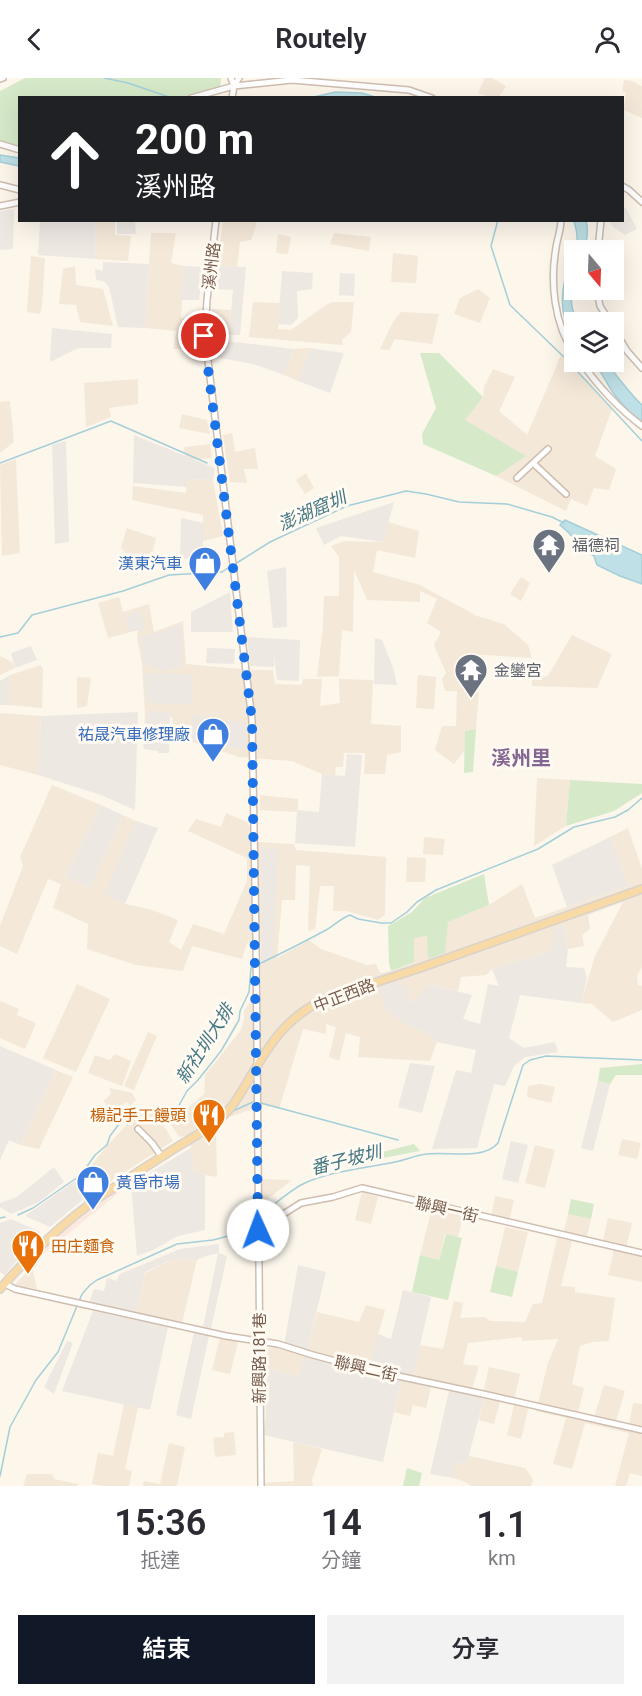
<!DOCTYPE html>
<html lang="zh-TW">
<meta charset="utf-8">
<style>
body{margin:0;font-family:Roboto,"Noto Sans TC",sans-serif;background:#f2f2f3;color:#2b2b33;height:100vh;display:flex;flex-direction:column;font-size:22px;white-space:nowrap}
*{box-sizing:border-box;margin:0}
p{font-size:20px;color:#7c7c81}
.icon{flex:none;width:33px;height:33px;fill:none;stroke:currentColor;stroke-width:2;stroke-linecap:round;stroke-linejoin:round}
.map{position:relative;height:1408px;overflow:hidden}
.sheet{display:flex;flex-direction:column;background:#fff;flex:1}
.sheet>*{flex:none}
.banner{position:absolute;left:18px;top:18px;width:606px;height:126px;border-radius:0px;box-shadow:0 6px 24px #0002;background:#202124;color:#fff;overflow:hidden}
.needle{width:39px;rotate:161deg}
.fabs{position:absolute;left:564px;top:162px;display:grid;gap:12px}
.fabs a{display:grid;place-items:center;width:60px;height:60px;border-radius:0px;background:#fff;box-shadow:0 6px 24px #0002;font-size:30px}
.pin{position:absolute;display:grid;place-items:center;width:51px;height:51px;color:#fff;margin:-26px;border:3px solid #fff;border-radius:50%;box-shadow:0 2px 6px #0007}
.me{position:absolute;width:66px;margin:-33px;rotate:358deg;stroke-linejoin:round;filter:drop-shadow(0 0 4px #0008)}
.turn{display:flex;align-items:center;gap:21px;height:126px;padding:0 18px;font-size:27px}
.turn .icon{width:78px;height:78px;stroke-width:2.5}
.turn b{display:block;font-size:42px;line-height:51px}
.eta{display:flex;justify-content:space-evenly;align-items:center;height:102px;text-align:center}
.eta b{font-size:36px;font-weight:600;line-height:42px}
.primary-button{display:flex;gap:12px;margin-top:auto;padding:12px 18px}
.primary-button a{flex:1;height:69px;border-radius:0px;background:#111827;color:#fff;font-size:24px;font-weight:600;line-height:69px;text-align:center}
.primary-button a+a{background:#f2f2f3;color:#2b2b33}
header{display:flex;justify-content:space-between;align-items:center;height:78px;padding:0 18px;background:#fff;font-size:27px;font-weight:600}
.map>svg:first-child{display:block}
.residential{fill:#f4e8d9}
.commercial{fill:#fce8df}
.industrial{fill:#eee8e3}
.green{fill:#d6eac9}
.water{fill:#bfe0e6;stroke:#a5cfd8;stroke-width:1.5}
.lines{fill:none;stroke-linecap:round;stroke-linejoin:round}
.stream{stroke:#a5cfd8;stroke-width:1.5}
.minor-casing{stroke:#cfbeb0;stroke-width:8}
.major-casing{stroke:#d9d2cd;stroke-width:10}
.minor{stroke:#fff;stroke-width:5}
.major{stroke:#f8daa6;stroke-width:7}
.route{stroke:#1a73e8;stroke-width:10;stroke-dasharray:0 18}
.labels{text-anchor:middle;stroke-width:6;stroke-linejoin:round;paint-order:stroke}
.street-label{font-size:16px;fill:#775d4e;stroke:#fffaf2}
.worship-label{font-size:16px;fill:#5b616d;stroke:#fffaf2;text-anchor:start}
.shop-label{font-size:16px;fill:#366cbe;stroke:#fffaf2;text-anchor:end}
.food-label{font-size:16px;fill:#c56008;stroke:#fffaf2;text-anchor:end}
.water-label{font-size:18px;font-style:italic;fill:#447783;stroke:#fffaf2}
.quarter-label{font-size:20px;font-weight:bold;fill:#846693;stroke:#fffaf2}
</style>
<header><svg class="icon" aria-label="back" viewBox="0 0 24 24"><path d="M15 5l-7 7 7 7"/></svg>Routely<svg class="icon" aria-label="person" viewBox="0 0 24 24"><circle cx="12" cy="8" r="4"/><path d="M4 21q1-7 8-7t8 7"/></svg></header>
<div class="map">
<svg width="642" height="1408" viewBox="0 0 642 1408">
<rect width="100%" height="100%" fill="#fcf6eb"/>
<path class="residential" d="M485,0H491L506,8L499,19H489L478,15Z
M624,2L632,3L642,8V40L624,32L626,14L622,13Z
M96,143H115V157L131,158L128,183L95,181Z
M223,143H253L257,145L251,162L240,164L237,189L217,188Z
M151,155H176L171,185L184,188L181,240L211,241L212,231L231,232L229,257L200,256L199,271H173L177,253L145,250Z
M334,155L371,159L369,173L330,166Z
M278,156L291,159L288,176L276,175Z
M393,175L418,178L416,205L391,204Z
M31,178L45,180L42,228L40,236L27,234Z
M75,188L76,207L103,211L113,248L80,244L76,227L59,226L63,191Z
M478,211L490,220L480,245L454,236L460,220Z
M253,224L280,225L278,251L291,252L326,227L333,224H354L351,254L342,262L343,267L249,259Z
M401,234L439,236L432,266L395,261L389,272L380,271L393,244Z
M310,270L298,303L284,297L294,271Z
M561,277L612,331L595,378L616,391L609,412L594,410L587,428L571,421L566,433L496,398L525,378L464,342L483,319L484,309L493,291L515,299L499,333L527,357Z
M138,301V326L109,330L111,339L86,349L84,305Z
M10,323L14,364L0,375V324Z
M182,336L207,342L210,356L179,350Z
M232,355L235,374L255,370L258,391H244L247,405L230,404L223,357Z
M210,366L212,380L192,382L185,378L184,369Z
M16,381L20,475L2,478L0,387Z
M306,395L314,410L305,416L296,402Z
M187,401L213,402L223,458L203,463V437L132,422L133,408L186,415Z
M388,444L419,453L415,480L377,472L373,494L420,507L477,538L504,546L528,567L532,580L470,576L468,612L479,614L476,651L465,653V672L454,686L435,672L442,648H456L457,613H445L442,601L446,595L434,567L441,554L427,545L437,521L420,513V524L367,522L354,492L353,554L342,552L339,598L317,599L323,549L324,518H339V479L331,468L344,463L383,464Z
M127,450L156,460L152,476L128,480L121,469Z
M521,499L530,505L521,523L510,516Z
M119,519L123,534L149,526L154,554L183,543L186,586L251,592H273L275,606L302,607L303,601H322L320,628L340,625L339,601L373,602L371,646L401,648V674L387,677L385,696H364L365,675H344L343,689H336L335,697L322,696L292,683L239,679L174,658L172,639L163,637L159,672L143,669L145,636L142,586L137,559L138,552L108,560L98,525Z
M572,557L612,576L597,610L532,608V600L548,598Z
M0,578L12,584L15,590L0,597Z
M41,587L43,592L42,630L9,627L10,597Z
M418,597L436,599L434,631L416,630Z
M77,599L91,600L87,628L77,630Z
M0,635L41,638L38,697L0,687Z
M537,700L570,702L566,748L534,768Z
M52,707L101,727L65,798L90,810L123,737L136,743L105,817L125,826L152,832L178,842L169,864L181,872L193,846L224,856L247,803V780L188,753L196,741L221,749L226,735L247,744L259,764L294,766L296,772L386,779L385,837L378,842L347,833H333L334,808H320L315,851L308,853L310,788L296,787L295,822H282L277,880L309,862L321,871L367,887L376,886L380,895L391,893L414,884L413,860L427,858L448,844L489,827L522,806L535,840L628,808L610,759L628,750L642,791V889L637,898L638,907L642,908V932L613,944L592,926L581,925L595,878L623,824L588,837L590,851L582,857L584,868L568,871L564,847L553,872L492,891L486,897L461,899L458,913L430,906L415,924L406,921L396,904L379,911L404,945L427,956L437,964L430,983L358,979L360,959L346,955L339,983L329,979L336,949L326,946V956L303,951L279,1031L263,1027L233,1038L214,1039L208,1045L216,1055L217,1099L205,1097L194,1093L189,1057L179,1059L170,1045L204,1016L205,997L241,952L244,941V932L252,922L261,915V865H247L242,881L192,868L183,893L136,887L87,871L88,846L53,830L61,806L48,801L17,876L0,868V848L23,788L20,779Z
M260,717L298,721V730L296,734L260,732Z
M424,759L445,761L443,777L423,776Z
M407,779L426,780L425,804H406Z
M77,906L110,921L76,994L43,980Z
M0,923L19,931L17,937L36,945L25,971L0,960Z
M148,954L157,958L134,1012L124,1008Z
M115,976L131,983L122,1008L88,995L95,977L110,982Z
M56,992L73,999L39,1071L20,1067Z
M540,1006L555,1009L551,1025L527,1019L528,1008Z
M110,1010L132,1015L136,1022L130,1028L127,1024L110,1034L105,1032L106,1025L103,1023L111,1016Z
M143,1029L160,1042L173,1063L86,1119L75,1103L85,1095L108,1067Z
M622,1061L641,1065L637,1081L618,1077Z
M535,1067L555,1072L545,1110L525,1105Z
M259,1101L292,1102L260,1127Z
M362,1114L378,1119L371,1146L355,1142Z
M495,1118L514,1122L509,1143L491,1140Z
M432,1130L463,1138L458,1159L445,1156L439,1182L420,1177Z
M568,1136L591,1141L586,1162L563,1157Z
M608,1140L632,1145L626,1170L602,1166Z
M505,1149L528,1154L518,1194L496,1188Z
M557,1160L572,1163L561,1208L575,1209V1214L615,1220L609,1263L593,1264L580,1268L572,1306L584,1310L578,1335L594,1339L604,1307L625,1313L616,1343L629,1347L633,1325L642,1326V1398L630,1395L626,1408H615L629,1355L585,1345L572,1391L553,1386L566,1340L536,1333L548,1285L558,1261L523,1263L521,1259L468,1265L463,1286L479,1288L472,1311L413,1298L420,1267L443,1271L454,1223L463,1225L460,1240L485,1239L490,1243L525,1244L533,1226L542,1225Z
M614,1172L642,1178V1204L608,1197Z
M173,1181L197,1182L182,1245L136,1235L145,1195Z
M32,1189L37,1211L14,1207Z
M366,1227L385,1232L369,1288L307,1273L317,1234L359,1244Z
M220,1260L238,1264L230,1296L212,1292Z
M274,1269L304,1278L299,1298L263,1290L262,1272Z
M489,1289L520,1296L514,1322L483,1315Z
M401,1302L431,1309L426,1330L413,1327L410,1338L394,1334Z
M484,1320L500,1324L494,1346L479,1342Z
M124,1326L138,1329L125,1391L132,1393L129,1408H103L92,1406L98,1375L113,1378Z
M514,1327L528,1331L521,1361L507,1357Z
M234,1354L236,1377L215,1379L213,1360L224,1359V1355Z
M293,1364L322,1371L312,1402L313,1408H262V1405L294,1403Z
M169,1365L185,1369L177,1408H143L144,1403L160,1406Z
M469,1378L525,1390L533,1401L531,1408H471L465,1404L454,1400V1386L467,1384Z
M27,1396H52L54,1401L78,1406L77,1408H23Z"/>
<path class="commercial" d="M127,1105L128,1107L31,1186L29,1185L55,1159Z"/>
<path class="industrial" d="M626,130L637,151L625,157L613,149L610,143L622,142L623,131Z
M14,131L13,171L0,172V133Z
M40,143H96L95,181L38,177Z
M117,143H135L136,156H117Z
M103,184L149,186L145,250L118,249L109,209L103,203L96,202L95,191L103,193Z
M184,188L203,189L199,222H181Z
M217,188L246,189L240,257H229L233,212L215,211Z
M282,193L313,195L312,211L297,213L298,240L291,247L278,246Z
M340,195L355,196L354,218L339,217Z
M52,250L112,256L111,270H78L50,284Z
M210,261L294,271L284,297L253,286L210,278Z
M310,270L344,275L330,315L298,303Z
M134,357L215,390L213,402L187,401V409L133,405Z
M66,363L69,464L55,466L52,367Z
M394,424L383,464L341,458L324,467L316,450Z
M181,440L203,445V480L180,481Z
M286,489L287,549L273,550L267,493Z
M230,514L233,554H191V534Z
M140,533L145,551L129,554L126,537Z
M182,546L183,588L166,593L157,592L144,585L140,558L157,555Z
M247,559L300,562L299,603L277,602L274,577V589L250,588Z
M375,560L382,562L393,589L397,607L374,606Z
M31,568L37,582L15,590L11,575Z
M207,570L235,571L234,586L206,585Z
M145,595L193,596L191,626L146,625Z
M10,597L9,627H0V603Z
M147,633L170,634L169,675H158V673L144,671Z
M138,634L135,732L101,717L38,697L41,638Z
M192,637L246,645V671L221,668L191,661Z
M347,676L362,677L355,769L295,765L297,732L319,734L322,696L345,698Z
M101,727L123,737L90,810L65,798Z
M136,743L158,750L125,826L104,817Z
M610,759L628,808L567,829L552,787Z
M261,769L278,772L273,877L269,883L261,886Z
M564,847L568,871L566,889L584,890L587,900L581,925L520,917L509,960L524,970L555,964L558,974L525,979L514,988L505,1008L494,1006L477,1070L432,1071L456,992L471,995L476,972L437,964L427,956L404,945L385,931L379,910L395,904L410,911L406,921L414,924L429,906L472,917L463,941L480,946L488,906L499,908L492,891L553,872V852Z
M0,968L56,992L20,1067L9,1062L0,1082Z
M410,985L435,988L422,1035L398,1029Z
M598,1003L610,1006L593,1073L581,1070Z
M511,1063L528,1067L518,1105L502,1101Z
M191,1070L194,1093L205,1097V1152L178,1158L153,1172L137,1178L131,1106Z
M54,1089L64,1104L39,1124L11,1136L0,1129V1125L17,1119Z
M75,1103L86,1119L50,1149L25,1138Z
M11,1141L40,1154L5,1197L0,1194V1145Z
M219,1166V1175L227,1178L211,1251L203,1249L218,1175L206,1178L197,1182L173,1181L145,1194L136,1235L89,1225L94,1211L104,1213L107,1200L116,1203L120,1196L180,1171Z
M298,1187L326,1194L307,1273L284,1267Z
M403,1212L431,1219L413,1298L369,1288L378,1256L391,1261Z
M93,1233L168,1249L150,1332L62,1313Z
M194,1254L209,1258L191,1341L176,1337Z
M67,1263L73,1265L54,1316L44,1309Z
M304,1278L401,1302L383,1384L263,1357L266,1338L263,1290L299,1298Z
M449,1313L484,1320L467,1384L454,1386V1400L430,1396Z"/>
<path class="green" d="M25,0H221L220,10L181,19L20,20L19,69L0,63V13Z
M420,275H439L483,319L465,342L526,378L496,398L423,366L422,356L436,330Z
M476,651L473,694L464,695L465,653Z
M570,702L642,706V715L614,733L566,748Z
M484,796L489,827L448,844L445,875L428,881L427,858L414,860V884L391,893L389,885L388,848L412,834L425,820Z
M642,986V997H616L610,1006L598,1003L600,990Z
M414,1066L420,1073L383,1080V1074Z
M571,1121L594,1126L591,1141L568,1136Z
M446,1156L462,1160L448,1222L412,1214L420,1177L439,1182Z
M496,1188L518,1194L512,1219L490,1214Z
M407,1390L422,1395L419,1408H403Z"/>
<path class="water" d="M335,14L362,15L375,19H314Z
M0,77L19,80V88L0,84Z
M574,143H586C589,153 587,163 583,172H575C579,163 577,153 574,143Z
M574,173C575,181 575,190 574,198C572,216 568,227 578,244H574V258C571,253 567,247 565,241C558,218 566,194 574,173Z
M592,284H605C618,298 628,314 642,327V344C631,337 622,326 614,316C606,305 602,293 592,284Z
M565,442L642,477V506L620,498L597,487L594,478L581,471L570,456L560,447Z"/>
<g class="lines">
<path class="stream" d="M104,0L128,5L172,20
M498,142L491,168L510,227L566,281L642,363
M0,385L111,343L207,385
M235,486L270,464L347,428L406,413L426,416L459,424L507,426L552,439L564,445
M0,559L18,555L32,537L123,513L169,497L222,494L231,488
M259,886C282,875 304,864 326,852C335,847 341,840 350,837L358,841L381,845H391L407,834L417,824L436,812L538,771L574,749L615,739L628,732L642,720
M261,1025L398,1062
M212,1052L233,1033L253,1024
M18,1137L33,1130L81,1097L95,1077L107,1067L110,1058L119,1046L142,1032L150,1031L156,1037L164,1041L177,1031L187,1013L198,1002L221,973L239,942L240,933L249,914L251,890L255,888
M260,1137C273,1128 291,1111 305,1105C331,1093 367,1090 395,1084C406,1082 416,1077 427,1076C446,1073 483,1083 498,1065L523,987L530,982L546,978L642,982
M0,1140L5,1139
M0,1398L10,1349L36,1302L58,1274L82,1216L90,1207L97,1202L177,1166L213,1162L232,1157L256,1140"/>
<g class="minor-casing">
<path id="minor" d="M231,0L234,8L232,20
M0,1L3,0
M234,8L239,0
M191,20L234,8L292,2L409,12L432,20
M0,66L20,72
M0,107L20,112
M622,108L629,112L642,124
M0,128L20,124
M216,142L207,222L205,258L252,642L256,860L261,1408
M561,142C561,152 557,161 556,170C550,204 554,246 574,275
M598,172L601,142
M597,212L600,228L610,244
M614,251L627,273L642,290
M581,284C598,308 618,330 642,348
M548,371L533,385L566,416
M517,400L533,385
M138,1051L152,1065L162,1079
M258,1152L301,1125L333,1119L362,1110L642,1175
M5,1206L15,1211L226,1258L278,1266L313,1277L365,1291L483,1316L642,1352"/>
</g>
<g class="major-casing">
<path id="major" d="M0,1211C33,1173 69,1138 112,1111C133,1097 155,1083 177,1069C194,1059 211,1049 226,1035C235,1026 242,1013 249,1001C270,966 284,942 322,922L420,890L642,811"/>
</g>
<use href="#minor" class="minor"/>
<use href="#major" class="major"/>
</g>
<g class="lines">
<path class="route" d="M204,258L252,642L258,1152"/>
</g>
<defs>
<g id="temple-pin" transform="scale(1.725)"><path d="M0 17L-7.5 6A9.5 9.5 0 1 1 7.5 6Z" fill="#6b7280" stroke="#fffaf2"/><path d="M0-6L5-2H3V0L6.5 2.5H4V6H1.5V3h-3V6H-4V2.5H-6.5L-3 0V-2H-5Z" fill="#fff"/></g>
<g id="shop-pin" transform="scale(1.725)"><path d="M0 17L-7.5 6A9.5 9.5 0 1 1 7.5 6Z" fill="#3f7fe0" stroke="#fffaf2"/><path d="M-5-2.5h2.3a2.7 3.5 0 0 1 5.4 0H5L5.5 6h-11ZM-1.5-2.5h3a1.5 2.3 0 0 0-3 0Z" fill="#fff"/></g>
<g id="restaurant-pin" transform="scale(1.725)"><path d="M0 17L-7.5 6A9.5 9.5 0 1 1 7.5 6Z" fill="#e8710a" stroke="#fffaf2"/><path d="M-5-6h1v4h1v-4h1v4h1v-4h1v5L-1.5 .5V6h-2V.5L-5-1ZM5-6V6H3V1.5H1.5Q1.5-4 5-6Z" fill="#fff"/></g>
</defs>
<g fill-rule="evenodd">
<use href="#temple-pin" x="549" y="467"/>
<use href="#shop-pin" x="205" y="485"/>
<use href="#temple-pin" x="471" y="592"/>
<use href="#shop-pin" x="213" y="656"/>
<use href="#restaurant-pin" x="209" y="1037"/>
<use href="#shop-pin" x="93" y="1104"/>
<use href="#restaurant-pin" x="28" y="1168"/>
</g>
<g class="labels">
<g class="street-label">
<text transform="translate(211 188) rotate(-83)" y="6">溪州路</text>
<text transform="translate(344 917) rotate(-21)" y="6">中正西路</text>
<text transform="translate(447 1131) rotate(13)" y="6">聯興一街</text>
<text transform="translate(259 1280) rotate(-90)" y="6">新興路181巷</text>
<text transform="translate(366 1290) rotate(13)" y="6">聯興二街</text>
</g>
<g class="worship-label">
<text x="572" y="473">福德祠</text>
<text x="494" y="598">金鑾宮</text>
</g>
<g class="shop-label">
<text x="182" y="491">漢東汽車</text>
<text x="190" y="662">祐晟汽車修理廠</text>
<text x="116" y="1110" text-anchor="start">黃昏市場</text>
</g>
<g class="food-label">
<text x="186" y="1043">楊記手工饅頭</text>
<text x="51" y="1174" text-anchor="start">田庄麵食</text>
</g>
<g class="water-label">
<text transform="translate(312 433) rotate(-24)" y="6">澎湖窟圳</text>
<text transform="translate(205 966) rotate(-57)" y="6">新社圳大排</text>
<text transform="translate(346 1082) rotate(-14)" y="6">番子坡圳</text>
</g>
<g class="quarter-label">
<text x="521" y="687">溪州里</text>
</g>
</g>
</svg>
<div class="fabs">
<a><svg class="needle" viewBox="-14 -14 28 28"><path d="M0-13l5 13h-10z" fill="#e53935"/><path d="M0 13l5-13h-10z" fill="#7c7c81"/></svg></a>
<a><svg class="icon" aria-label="layers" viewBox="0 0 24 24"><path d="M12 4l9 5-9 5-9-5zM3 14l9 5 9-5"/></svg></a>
</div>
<div class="pin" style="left:204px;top:258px;background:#d93025"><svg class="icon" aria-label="arrive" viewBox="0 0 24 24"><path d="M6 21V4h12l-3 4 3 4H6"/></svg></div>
<svg class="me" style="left:258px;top:1152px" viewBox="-20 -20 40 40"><circle r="19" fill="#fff"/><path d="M0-13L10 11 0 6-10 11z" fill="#1a73e8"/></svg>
<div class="banner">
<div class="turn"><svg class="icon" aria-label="ahead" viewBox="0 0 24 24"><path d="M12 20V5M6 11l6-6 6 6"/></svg><div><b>200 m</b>溪州路</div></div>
</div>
</div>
<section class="sheet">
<div class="eta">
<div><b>15:36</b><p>抵達</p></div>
<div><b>14</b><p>分鐘</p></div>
<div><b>1.1</b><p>km</p></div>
</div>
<div class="primary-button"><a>結束</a><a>分享</a></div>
</section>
